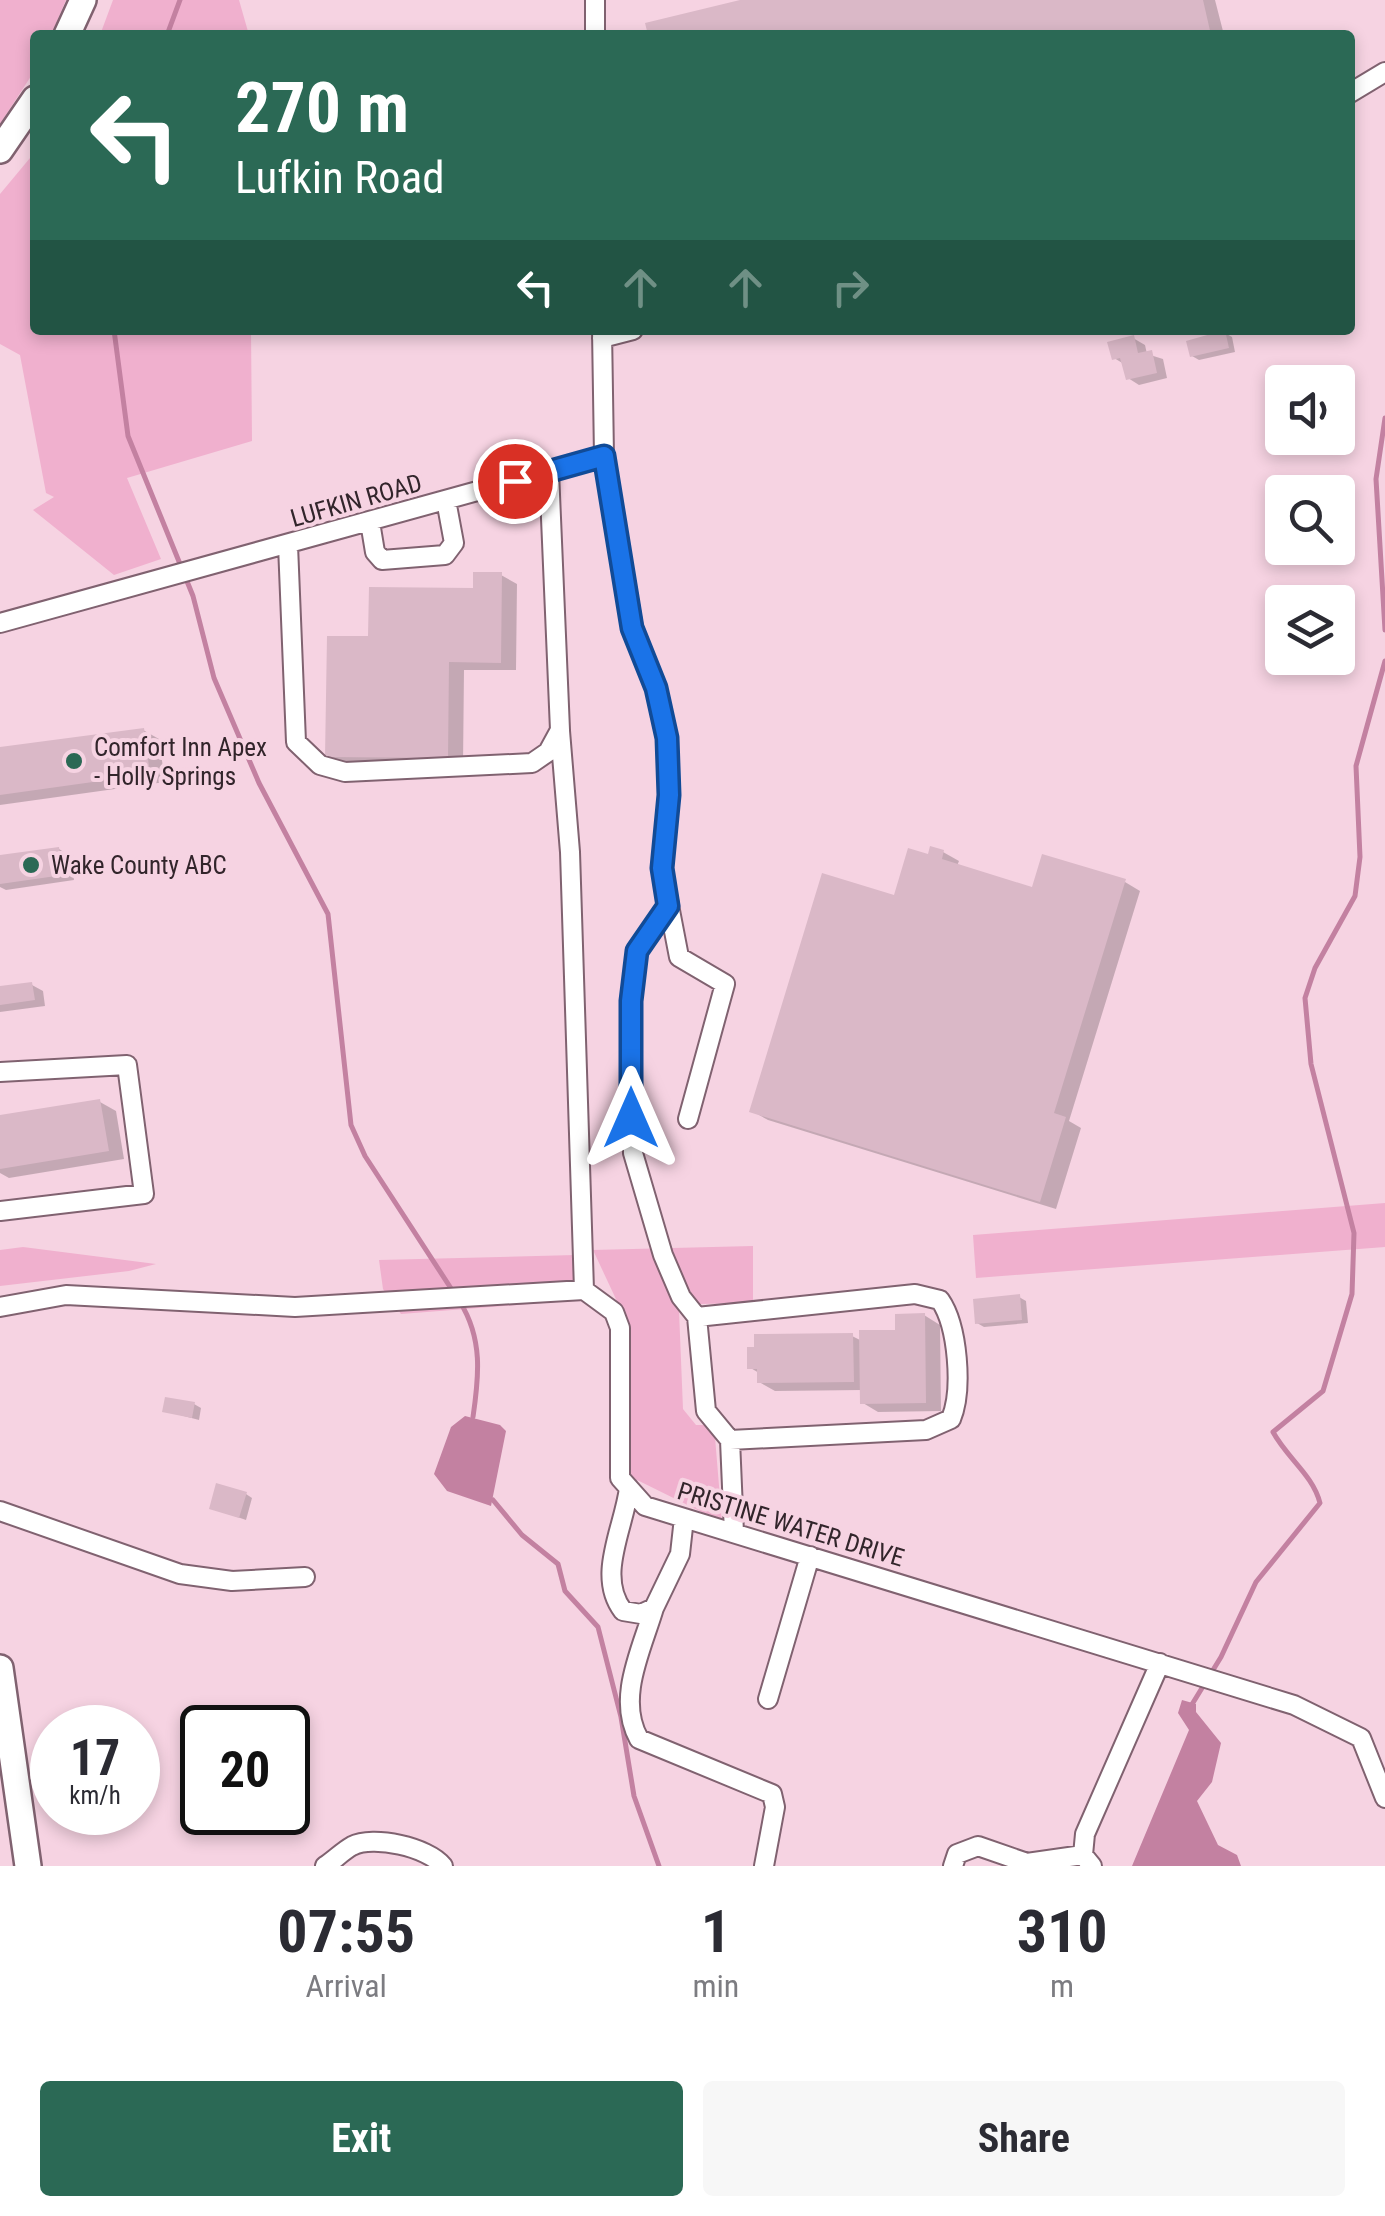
<!DOCTYPE html>
<style>
body{margin:0;font-family:"Roboto Condensed",sans-serif;background:#f7f7f7;color:#2b2b33;height:100vh;display:flex;flex-direction:column;font-size:38px;white-space:nowrap}
*{box-sizing:border-box;margin:0}
p{font-size:32px;color:#7c7c81}
.icon{flex:none;width:55px;height:55px;fill:none;stroke:currentColor;stroke-width:2;stroke-linecap:round;stroke-linejoin:round}
.map{position:relative;height:1866px;overflow:hidden}
.drawer{display:flex;flex-direction:column;background:#fff;flex:1}
.drawer>*{flex:none}
.hud{position:absolute;left:30px;top:30px;width:1325px;height:305px;border-radius:10px;box-shadow:0 5px 15px #0003;background:#2b6955;color:#fff;overflow:hidden}
.tools{position:absolute;left:1265px;top:365px;display:grid;gap:20px}
.tools a{display:grid;place-items:center;width:90px;height:90px;border-radius:10px;background:#fff;box-shadow:0 5px 15px #0003;font-size:50px}
.speed{position:absolute;left:30px;top:1705px;display:flex;gap:20px;font-size:50px;font-weight:700;text-align:center}
.speed>*{display:grid;place-content:center;width:130px;height:130px;border-radius:50%;background:#fff;box-shadow:0 5px 15px #0003;line-height:1}
.speed small{font-size:25px;font-weight:400}
.speed .limit{border:5px solid #111;border-radius:15px;background:#fff;color:#111}
.pin{position:absolute;display:grid;place-items:center;width:85px;height:85px;color:#fff;margin:-42px;border:5px solid #fff;border-radius:50%;box-shadow:0 2px 10px #0007}
.me{position:absolute;width:110px;margin:-55px;rotate:0deg;stroke-linejoin:round;filter:drop-shadow(0 0 8px #0008)}
.turn{display:flex;align-items:center;gap:35px;height:210px;padding:0 40px;font-size:45px}
.turn .icon{width:130px;height:130px;stroke-width:2.5}
.turn b{display:block;font-size:70px;line-height:85px}
.lanes{display:flex;align-items:center;height:95px;padding:0 40px;background:#0003;justify-content:center;gap:50px;direction:ltr}
.lanes .off{opacity:.35}
.eta{display:flex;justify-content:space-evenly;align-items:center;height:170px;text-align:center}
.eta b{font-size:60px;font-weight:700;line-height:70px}
.cta{display:flex;gap:20px;margin-top:auto;padding:20px 40px}
.cta a{flex:1;height:115px;border-radius:10px;background:#2b6955;color:#fff;font-size:40px;font-weight:700;line-height:115px;text-align:center}
.cta a+a{background:#f7f7f7;color:#2b2b33}
.map>svg:first-child{display:block}
.green{fill:#f0b0ce}
.water{fill:#c381a1}
.shadow{fill:#0003}
.lines{fill:none;stroke-linecap:round;stroke-linejoin:round}
.stream{stroke:#c381a1;stroke-width:5}
.building{fill:#dab8c7}
.minor-casing{stroke:#806270;stroke-width:22}
.highway-casing{stroke:#806270;stroke-width:30}
.minor{stroke:#fff;stroke-width:18}
.highway{stroke:#fff;stroke-width:25}
.route-casing{stroke:#114b97;stroke-width:25}
.route{stroke:#1a73e8;stroke-width:18}
.poi-dot{fill:#2b6955;stroke:#f6d3e2;stroke-width:4}
.labels{text-anchor:middle;stroke-width:8;stroke-linejoin:round;paint-order:stroke}
.street-label{font-size:25px;fill:#32252b;stroke:#f6d3e2}
.poi-label{font-size:25px;fill:#32252b;stroke:#f6d3e2;text-anchor:start}
</style>
<div class="map">
<svg width="1385" height="1866" viewBox="0 0 1385 1866">
<rect width="100%" height="100%" fill="#f6d3e2"/>
<path class="green" d="M0,0H66L51,35H35V70L0,124Z
M113,0H239L249,35H100Z
M35,152V330H251L252,441L127,478L161,559L114,575L33,510L54,497L46,493L20,355L0,344V194Z
M1385,1203V1247L976,1278L973,1235Z
M753,1246V1303L700,1304L679,1311L683,1409L696,1425H714L722,1522L631,1477L629,1327L593,1250Z
M23,1247L156,1264L129,1271L0,1286V1250Z
M575,1255L580,1300L401,1314L383,1289L379,1260Z"/>
<path class="water" d="M465,1416L500,1425L506,1431L491,1506L447,1491L434,1474L451,1427Z
M1182,1700L1196,1704V1712L1221,1743L1212,1782L1197,1801L1218,1845L1237,1855L1241,1866H1132L1189,1730L1178,1713Z"/>
<path class="shadow" d="M750,0H1215L1224,35H651Z
M1225,333L1232,337L1235,352L1199,360L1192,356Z
M1133,338L1145,345L1147,354L1163,359L1167,378L1139,385L1128,378L1124,364L1114,358Z
M501,575L517,584L516,670H464L463,766L344,764L328,755L371,639Z
M143,730L159,739L165,782L0,805V750Z
M59,849L70,856L74,880L6,890L0,887V858Z
M943,852L959,861L957,866L1034,890L1125,882L1140,891L1069,1121L1081,1128L1056,1209L768,1120L752,1111L896,898L929,857Z
M32,985L43,991L45,1006L0,1012V989Z
M100,1102L116,1111L124,1159L9,1178L0,1173V1118Z
M1019,1297L1026,1301L1028,1323L984,1327L977,1323Z
M924,1315L940,1325L941,1411L878,1412L863,1403V1390L775,1391L759,1382V1373L749,1367L852,1336L862,1341L898,1332Z
M194,1404L201,1408L199,1420L165,1411Z
M246,1494L252,1498L246,1520L211,1508Z"/>
<g class="lines">
<path class="stream" d="M167,35L180,0
M114,330L128,436L193,596L214,678L259,783L328,914L351,1125L365,1156L454,1293
M1385,418L1376,479L1385,630
M460,1302C483,1339 479,1376 473,1417
M493,1500L522,1535L558,1564L565,1591L598,1627L621,1717L634,1796L659,1866
M1191,1706L1221,1657L1256,1582L1320,1503C1313,1475 1287,1458 1273,1432L1323,1391L1352,1294L1354,1233L1311,1064L1305,998L1315,968L1355,896L1360,857L1356,766L1385,661"/>
</g>
<path class="building" d="M740,0H1203L1211,35H648L645,23Z
M1225,330L1229,348L1190,357L1186,341Z
M1134,335L1138,353L1152,350L1157,373L1126,380L1120,358L1112,360L1107,342Z
M473,572H502L501,663L449,662L448,758L325,757L327,636H368L369,587L473,588Z
M144,728L150,774L0,795V747Z
M930,846L944,850L942,859L1032,887L1042,854L1126,879L1054,1113L1066,1117L1040,1202L749,1112L822,873L894,895L908,848L928,854Z
M59,847L63,875L0,884V855Z
M32,982L35,1000L0,1005V986Z
M100,1099L109,1151L0,1169V1115Z
M1020,1294L1022,1320L975,1324L973,1299Z
M925,1313L926,1403L860,1404L859,1330H895V1314Z
M853,1333L854,1382L757,1383V1369H747V1347H754V1334Z
M165,1397L195,1402L192,1418L162,1412Z
M216,1483L247,1492L239,1518L209,1509Z"/>
<g class="lines">
<g class="minor-casing">
<path id="minor" d="M595,0V35
M1350,93L1385,72
M602,338L633,330
M604,456L633,628L656,688L667,738L669,795L662,869L679,957L725,984L688,1119
M370,522L375,552L382,560L445,555L454,543L446,500
M288,545L296,742L320,765L345,772L532,763L548,752L560,730L549,471
M0,623L604,456L602,330
M560,731L570,852L584,1290
M668,906L637,951L631,1001L633,1153L663,1255L681,1297L697,1317L706,1411L730,1440L734,1533
M0,1072L127,1065L144,1194L0,1211
M0,1307L66,1295L295,1307L584,1290L614,1312L620,1328V1478L645,1506L1294,1705L1361,1738L1385,1798
M697,1317L915,1294L940,1300C958,1326 963,1390 951,1419L926,1430L730,1440
M629,1488C624,1528 596,1576 623,1611L641,1614L654,1608L680,1554L684,1518
M0,1511L180,1574L232,1581L305,1577
M654,1608C642,1649 616,1698 639,1739L772,1794L775,1807L764,1866
M768,1699L810,1556
M325,1866C334,1860 343,1851 352,1846C373,1835 428,1847 443,1866
M953,1866L957,1854L978,1846L1027,1863L1083,1855
M1092,1866L1083,1855L1085,1834L1160,1663"/>
</g>
<g class="highway-casing">
<path id="highway" d="M67,35L83,0
M0,150L35,99
M0,1668L28,1866"/>
</g>
<use href="#minor" class="minor"/>
<use href="#highway" class="highway"/>
</g>
<g class="lines">
<g class="route-casing">
<path id="route" d="M515,481L604,456L632,628L656,688L667,738L669,795L662,868L668,906L637,951L631,1001V1118"/>
</g>
<use href="#route" class="route"/>
</g>
<g class="poi-dot">
<circle cx="74" cy="761" r="10"/>
<circle cx="31" cy="865" r="10"/>
</g>
<g class="labels">
<g class="street-label">
<text transform="translate(356 500) rotate(-16)" y="9">LUFKIN ROAD</text>
<text transform="translate(791 1524) rotate(17)" y="9">PRISTINE WATER DRIVE</text>
</g>
<g class="poi-label">
<text x="94" y="756">Comfort Inn Apex<tspan x="94" dy="29">- Holly Springs</tspan></text>
<text x="51" y="874">Wake County ABC</text>
</g>
</g>
</svg>
<div class="tools">
<a><svg class="icon" aria-label="sound" viewBox="0 0 24 24"><path d="M4 9h4l5-4v14l-5-4H4zM17 9q2 3 0 6"/></svg></a>
<a><svg class="icon" aria-label="search" viewBox="0 0 24 24"><circle cx="10" cy="10" r="6"/><path d="M15 15l6 6"/></svg></a>
<a><svg class="icon" aria-label="layers" viewBox="0 0 24 24"><path d="M12 4l9 5-9 5-9-5zM3 14l9 5 9-5"/></svg></a>
</div>
<div class="speed"><div>17<small>km/h</small></div><div class="limit">20</div></div>
<div class="pin" style="left:515px;top:481px;background:#d93025"><svg class="icon" aria-label="arrive" viewBox="0 0 24 24"><path d="M6 21V4h12l-3 4 3 4H6"/></svg></div>
<svg class="me" style="left:631px;top:1118px" viewBox="-20 -20 40 40"><path d="M0-17L14 15 0 8-14 15z" fill="#1a73e8" stroke="#fff" stroke-width="4"/></svg>
<div class="hud">
<div class="turn"><svg class="icon" aria-label="left" viewBox="0 0 24 24"><path d="M17 20v-9H6M10 6l-5 5 5 5"/></svg><div><b>270 m</b>Lufkin Road</div></div>
<div class="lanes"><svg class="icon" aria-label="left" viewBox="0 0 24 24"><path d="M17 20v-9H6M10 6l-5 5 5 5"/></svg><svg class="icon off" aria-label="ahead" viewBox="0 0 24 24"><path d="M12 20V5M6 11l6-6 6 6"/></svg><svg class="icon off" aria-label="ahead" viewBox="0 0 24 24"><path d="M12 20V5M6 11l6-6 6 6"/></svg><svg class="icon off" aria-label="right" viewBox="0 0 24 24"><path d="M7 20v-9h11M14 6l5 5-5 5"/></svg></div>
</div>
</div>
<section class="drawer">
<div class="eta">
<div><b>07:55</b><p>Arrival</p></div>
<div><b>1</b><p>min</p></div>
<div><b>310</b><p>m</p></div>
</div>
<div class="cta"><a>Exit</a><a>Share</a></div>
</section>
